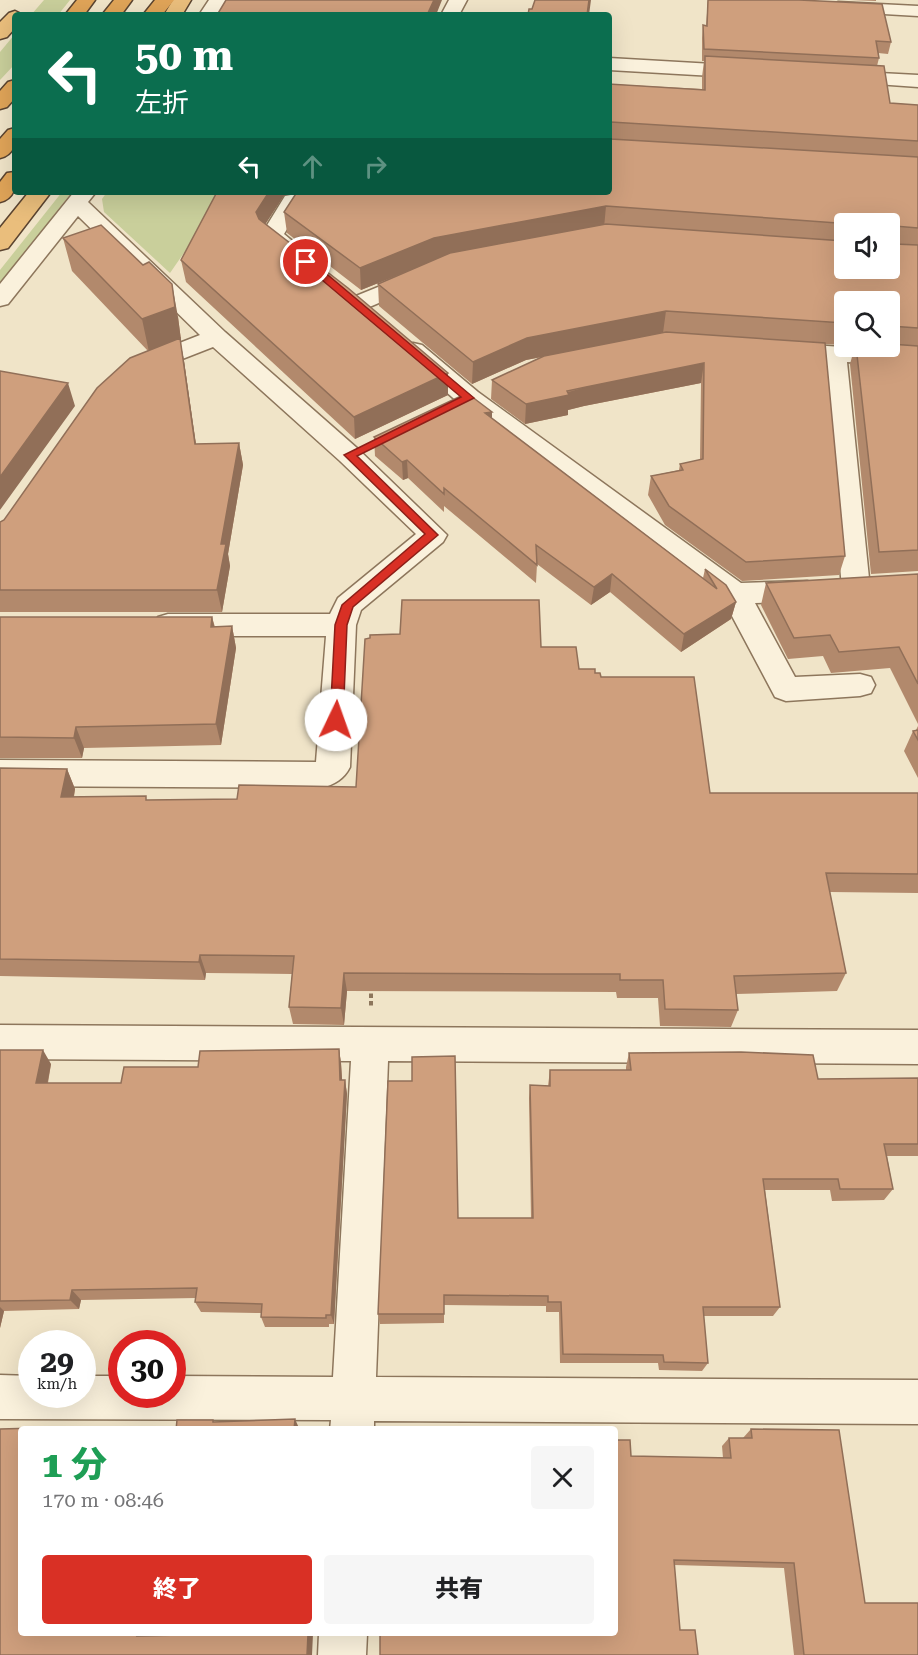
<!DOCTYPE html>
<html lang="ja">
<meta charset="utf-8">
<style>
body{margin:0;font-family:"Roboto Serif","Noto Sans JP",serif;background:#f6f6f6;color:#202124;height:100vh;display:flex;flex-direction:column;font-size:22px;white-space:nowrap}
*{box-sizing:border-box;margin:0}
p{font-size:20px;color:#757577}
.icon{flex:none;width:33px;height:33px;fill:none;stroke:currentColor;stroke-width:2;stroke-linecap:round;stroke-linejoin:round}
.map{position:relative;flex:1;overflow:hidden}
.side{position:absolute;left:18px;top:1426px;width:600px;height:210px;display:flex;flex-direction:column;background:#fff;border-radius:6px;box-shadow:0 6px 24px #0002}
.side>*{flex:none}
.hud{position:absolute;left:12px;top:12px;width:600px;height:183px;border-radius:6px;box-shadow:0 6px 24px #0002;background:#0b6e4f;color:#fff;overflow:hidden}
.tools{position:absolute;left:834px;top:213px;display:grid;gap:12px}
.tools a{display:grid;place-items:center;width:66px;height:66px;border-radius:6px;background:#fff;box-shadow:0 6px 24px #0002;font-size:30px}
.speed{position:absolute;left:18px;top:1330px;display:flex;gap:12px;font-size:30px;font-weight:700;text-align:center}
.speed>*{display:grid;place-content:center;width:78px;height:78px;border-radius:50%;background:#fff;box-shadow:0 6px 24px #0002;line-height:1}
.speed small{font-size:15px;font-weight:400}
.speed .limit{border:9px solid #d22;background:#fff;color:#111}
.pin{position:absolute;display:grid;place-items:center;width:51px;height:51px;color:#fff;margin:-26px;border:3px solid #fff;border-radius:50%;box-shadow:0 2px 6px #0007}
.me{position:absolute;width:66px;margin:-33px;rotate:3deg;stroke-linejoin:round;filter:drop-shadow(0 0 4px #0008)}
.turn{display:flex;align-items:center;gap:21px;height:126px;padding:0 24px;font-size:27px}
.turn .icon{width:78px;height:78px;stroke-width:2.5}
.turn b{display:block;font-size:42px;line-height:51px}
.lanes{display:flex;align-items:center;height:57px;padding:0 24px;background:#0003;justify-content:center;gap:30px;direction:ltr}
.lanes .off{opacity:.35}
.round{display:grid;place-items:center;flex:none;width:63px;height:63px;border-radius:6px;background:#f6f6f6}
.head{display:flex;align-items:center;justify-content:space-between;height:102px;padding:0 24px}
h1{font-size:36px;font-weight:800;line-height:45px;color:#1e9e55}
.action{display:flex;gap:12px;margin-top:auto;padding:12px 24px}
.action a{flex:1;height:69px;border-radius:6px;background:#d93025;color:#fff;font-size:24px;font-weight:800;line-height:69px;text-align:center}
.action a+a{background:#f6f6f6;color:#202124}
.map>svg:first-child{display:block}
.green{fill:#c9cf9b}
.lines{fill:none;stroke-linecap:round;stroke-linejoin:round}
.minor-casing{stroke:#8d765c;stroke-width:3}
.tertiary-casing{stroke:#8d765c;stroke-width:3}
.trunk-casing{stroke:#5b4430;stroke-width:3}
.motorway-casing{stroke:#5b4430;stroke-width:3}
.path{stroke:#8d765c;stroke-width:4;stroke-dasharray:4.5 3;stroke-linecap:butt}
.minor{fill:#faf1dc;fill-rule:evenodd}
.tertiary{fill:#faf1dc;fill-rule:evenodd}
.trunk{fill:#eabe7c;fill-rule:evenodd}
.motorway{fill:#e0a458;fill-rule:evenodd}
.wall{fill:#b2896c;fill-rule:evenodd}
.shaded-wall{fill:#916f58}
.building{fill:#cf9f7d;stroke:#916f58;stroke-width:1.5}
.route{fill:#d93025;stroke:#8d1f18;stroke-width:1.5}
</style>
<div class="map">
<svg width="918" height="1655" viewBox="0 0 918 1655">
<rect width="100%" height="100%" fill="#f0e4c8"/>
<path class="green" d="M44,0H70L58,15H31Z
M15,34V64L0,80V52Z
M62,192H72L53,216L52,224L0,290V270Z
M107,192H226L170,273L104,212L102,199Z"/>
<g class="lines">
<g class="minor-casing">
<path id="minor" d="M209,0H227L217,15H199Z
M449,0H467L459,15H441Z
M838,2L918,6V16L832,11L829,7Z
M74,192H96L88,202L225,332L358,449L447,535L443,542L361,610L356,625L350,767C344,779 335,784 322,788L0,786V760L316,762L326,636H168L158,633L153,625L158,617L168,614H330L338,598L416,534L340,461L213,347L149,372L140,375L131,372L128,367L131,362L200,335L78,216L8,304L0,306V284Z
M308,192H356L353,197L301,206L284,234L315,260L312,265C295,269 271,249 261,235L285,196Z
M420,270L428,272L432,277L428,282L367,308H351L347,303L351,298Z
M413,343L422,345L478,392L741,583L807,581L817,584L821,591L817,598L807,601L755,603L795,677L860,674L871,677L875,685L871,693L860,696L786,701L775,697L724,601L460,404L404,355L401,350L404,345Z
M782,343L918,352V366L847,362L870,588L866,595L856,598L846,595L842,588L822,360L773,355L770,350L773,345Z
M0,1025L918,1030V1064L388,1061L376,1377L918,1380V1424L374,1421V1430H330L331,1420L0,1419V1375L32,1376V1395H82V1376H122V1395H172V1376L333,1377L351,1061L0,1059Z
M319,1634H367L366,1655H318Z"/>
</g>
<g class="tertiary-casing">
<path id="tertiary" d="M609,58L748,66L758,72L748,78L609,70Z
M841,71L918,75V87L834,81L831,77L834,73Z"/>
</g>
<g class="trunk-casing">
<path id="trunk" d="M173,0H191L182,15H164Z
M15,11L23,15H15V28L7,37L0,39V22L9,13Z
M29,192H51L8,248L0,250V228Z"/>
</g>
<g class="motorway-casing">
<path id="motorway" d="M77,0H95L84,15H65Z
M114,0H132L121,15H102Z
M155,0H174L162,15H143Z
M15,80V98L7,107L0,109V91L8,82Z
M15,128C15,142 16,154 0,158V139L8,130Z
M15,172C15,186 16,198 0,202V182L7,173Z"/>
</g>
<path class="path" d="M371,986V1006"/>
<use href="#minor" class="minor"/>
<use href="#tertiary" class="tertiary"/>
<use href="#trunk" class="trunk"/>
<use href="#motorway" class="motorway"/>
</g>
<path class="wall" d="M708,0L891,42L888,54L878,53L879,58L877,66L890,103L918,105V571L871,574L850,364L855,346H890V302H844V345L825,344L845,556L839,575L742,581L665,525L648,495L651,476L679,470L680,464L700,460L701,383L584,406L568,410V415L525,424L491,399L492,380L542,357L526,360L472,384L379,306L378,284L391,278L361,290L287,233L284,212L609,192V84L702,89V77L704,61H702V38L703,25L706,26ZM844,224H890L844,268Z
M850,0H876V1Z
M285,194L265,224L448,395L355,439L186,282L181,260Z
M63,238L178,317L181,340H180L184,361L196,444L239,443L243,465L228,554L230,566L222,612H0V522L4,520L148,351L72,271Z
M492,418L703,578L705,569L736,602L731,619L681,652L610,592L591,605L537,564L536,583L444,506V512L408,478L403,480L375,456L374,437Z
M918,574V724L890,668L831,673L823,656L788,659L761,605L766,583Z
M0,617H212L215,627L232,626L236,648L221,745L84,748L82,758H0Z
M541,647L579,669L595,673L601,677L710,793H918V893L830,892L846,973L837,991L736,994L738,1010L731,1027L660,1026L658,998H617L616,992L347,991L344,1025L293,1024L289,1007L292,974L206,973L205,980L0,976V768L67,769L75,789L74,797L148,800L237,799L356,787Z
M918,726V778L904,751L913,731L916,730Z
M339,1049L341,1063L342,1080H345L347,1094L334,1324H329V1327H265L261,1317V1313L201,1312L195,1302L196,1298L81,1300L79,1309L4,1311L0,1328V1050L51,1064L48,1083H121L198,1067Z
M629,1053L818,1079L918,1078V1156H887L893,1189L884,1200L832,1201L830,1190H765L780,1307L773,1316H703L708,1363L702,1371L659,1370L658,1363H560L559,1312H546V1306L444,1305V1323L380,1324L378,1314L458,1218H531L529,1098L530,1085L548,1086L550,1070H626V1067Z
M751,1429L865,1603L918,1655H794L784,1568L674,1565L680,1630L615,1634L631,1456L723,1458L722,1446L729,1438H743Z"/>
<path class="shaded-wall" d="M434,0H442L436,15H427Z
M589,0H591L589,15H587Z
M269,192H295L285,194L259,234L256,212Z
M606,206L604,228L435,260L361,290L360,268L434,238Z
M172,284L178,317L181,340H180L184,361L199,466L149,352L142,319Z
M666,311L663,333L526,360L472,384L473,362L527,338Z
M704,363L701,383L584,406L568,410V415L525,424L526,404L586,387Z
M448,373V395L355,439L354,417Z
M68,383L75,406L0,510V477Z
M492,412V430L485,413Z
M239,443L243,465L228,554L230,566L222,612L217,590L221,544Z
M407,460L408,478L403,480L402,462Z
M612,574L610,592L591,605L594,587Z
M736,602L731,619L681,652L684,634Z
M212,617L217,638L211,627Z
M232,626L236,648L221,745L216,724Z
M76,727L84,748L82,758L74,738Z
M67,769L75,789L70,817L61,797Z
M200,955L206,973L205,980L199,962Z
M344,973L347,991L344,1025L341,1008Z
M339,1049L341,1063L343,1094L340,1080Z
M43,1050L51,1064L45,1096L36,1083Z
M345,1080L347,1094L334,1324L331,1315Z
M72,1290L81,1300L79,1309L70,1300Z
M0,1307L4,1311L0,1328Z
M295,1419L299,1428V1430H294Z
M138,1634H148L147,1638L137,1636Z
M308,1634H313L312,1655H307Z"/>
<path class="building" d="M226,0H434L427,15H217Z
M535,0H589L587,15H528L529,9H532Z
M708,0H799L882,4L891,42L876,41L879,58L704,49L703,25L707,26Z
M705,56L884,66L890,103L918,105V141L611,122L609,124V84L705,90Z
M609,126L611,139L918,157V228L895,226V244L918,245V328L890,326V302H844V323L666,311L527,338L473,362L378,284L450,253L606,224L844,241V268H890V224H851L606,206L434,238L360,268L284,212L297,192H609Z
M217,192H269L256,212L259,219L348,288L448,373L354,417L181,260Z
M101,225L143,265L149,262L172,284L175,307L142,319L63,238Z
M666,332L825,343L845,556L746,562L669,506L651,476L683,470L680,464L703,459L704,363L586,387L567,391L569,395L526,404L492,380L544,356Z
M180,338L195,444L239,443L221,544H226L217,590H0V522L4,520L97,388L130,358Z
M890,344L918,346V550L879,552L856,346H890Z
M0,371L68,383L0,477Z
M467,393L492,412L485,413L717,589L705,569L726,585L736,602L684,634L612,574L594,587L536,545L537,565L444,488V494L407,460L402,462L374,437Z
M918,574V684L899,647L839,652L830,635L794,638L766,583Z
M402,600H539L541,647H576L579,669H595V673H600L601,677H694L710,793H918V874L826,873L846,973L734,976L738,1010L665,1009L663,980H620V974H539L344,973L341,1008L289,1007L294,956L200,955L199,962L0,959V768L67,769L61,797L146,796V800L237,799L239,785L356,787L365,639L370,638V635L400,634Z
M0,617H212L211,627L232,626L216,724L76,727L74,738L0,737Z
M918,730V740L913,731Z
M339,1049L340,1080H345L331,1315H326V1318L261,1317L262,1304L195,1302L197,1288L72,1290L70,1300L0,1301V1050H43L36,1083H121L124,1067H198L200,1051Z
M741,1052L813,1055L818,1079L918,1078V1144H884L893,1189H840L838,1179H763L780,1307H703L708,1363L664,1362L663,1355L563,1354L561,1302H548V1296L444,1295V1314H378L388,1081H412V1057L455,1056L458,1218H533L530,1085L550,1086V1070H631L629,1053Z
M295,1419L294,1430H176L177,1420H213V1422Z
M36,1428V1430H21V1634H138L137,1636L231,1634H308L307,1655H0V1429Z
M751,1429L839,1430L865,1603H918V1655H804L794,1563L674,1560L680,1630H695L698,1655H380V1634H615V1440H630L631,1456L731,1458L729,1438H752Z"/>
<path class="route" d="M303,260H310L474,398L357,456L438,535L353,607L347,625L343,720L336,725L330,720L335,625L342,605L425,534L344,455L461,397L303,264Z"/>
</svg>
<div class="tools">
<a><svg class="icon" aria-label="sound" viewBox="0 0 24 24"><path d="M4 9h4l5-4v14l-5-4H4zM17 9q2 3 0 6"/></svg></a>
<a><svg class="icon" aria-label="search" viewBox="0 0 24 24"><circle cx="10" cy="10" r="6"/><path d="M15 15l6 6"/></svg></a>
</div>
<div class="speed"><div>29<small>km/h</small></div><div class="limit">30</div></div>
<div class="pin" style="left:306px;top:262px;background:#d93025"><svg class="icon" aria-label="arrive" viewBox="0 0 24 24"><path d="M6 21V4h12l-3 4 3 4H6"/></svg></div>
<svg class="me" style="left:336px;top:720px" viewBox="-20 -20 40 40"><circle r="19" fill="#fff"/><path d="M0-13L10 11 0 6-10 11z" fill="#d93025"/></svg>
<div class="hud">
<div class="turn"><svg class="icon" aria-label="left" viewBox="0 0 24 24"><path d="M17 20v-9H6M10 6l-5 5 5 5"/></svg><div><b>50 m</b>左折</div></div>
<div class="lanes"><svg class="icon" aria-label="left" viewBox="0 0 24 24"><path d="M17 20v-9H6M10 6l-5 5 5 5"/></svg><svg class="icon off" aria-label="ahead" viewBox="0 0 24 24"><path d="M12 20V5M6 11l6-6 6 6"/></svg><svg class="icon off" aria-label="right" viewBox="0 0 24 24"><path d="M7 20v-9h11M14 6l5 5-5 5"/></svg></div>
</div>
<section class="side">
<div class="head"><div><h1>1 分</h1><p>170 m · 08:46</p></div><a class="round"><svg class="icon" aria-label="close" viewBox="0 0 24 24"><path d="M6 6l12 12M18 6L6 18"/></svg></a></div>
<div class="action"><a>終了</a><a>共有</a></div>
</section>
</div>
